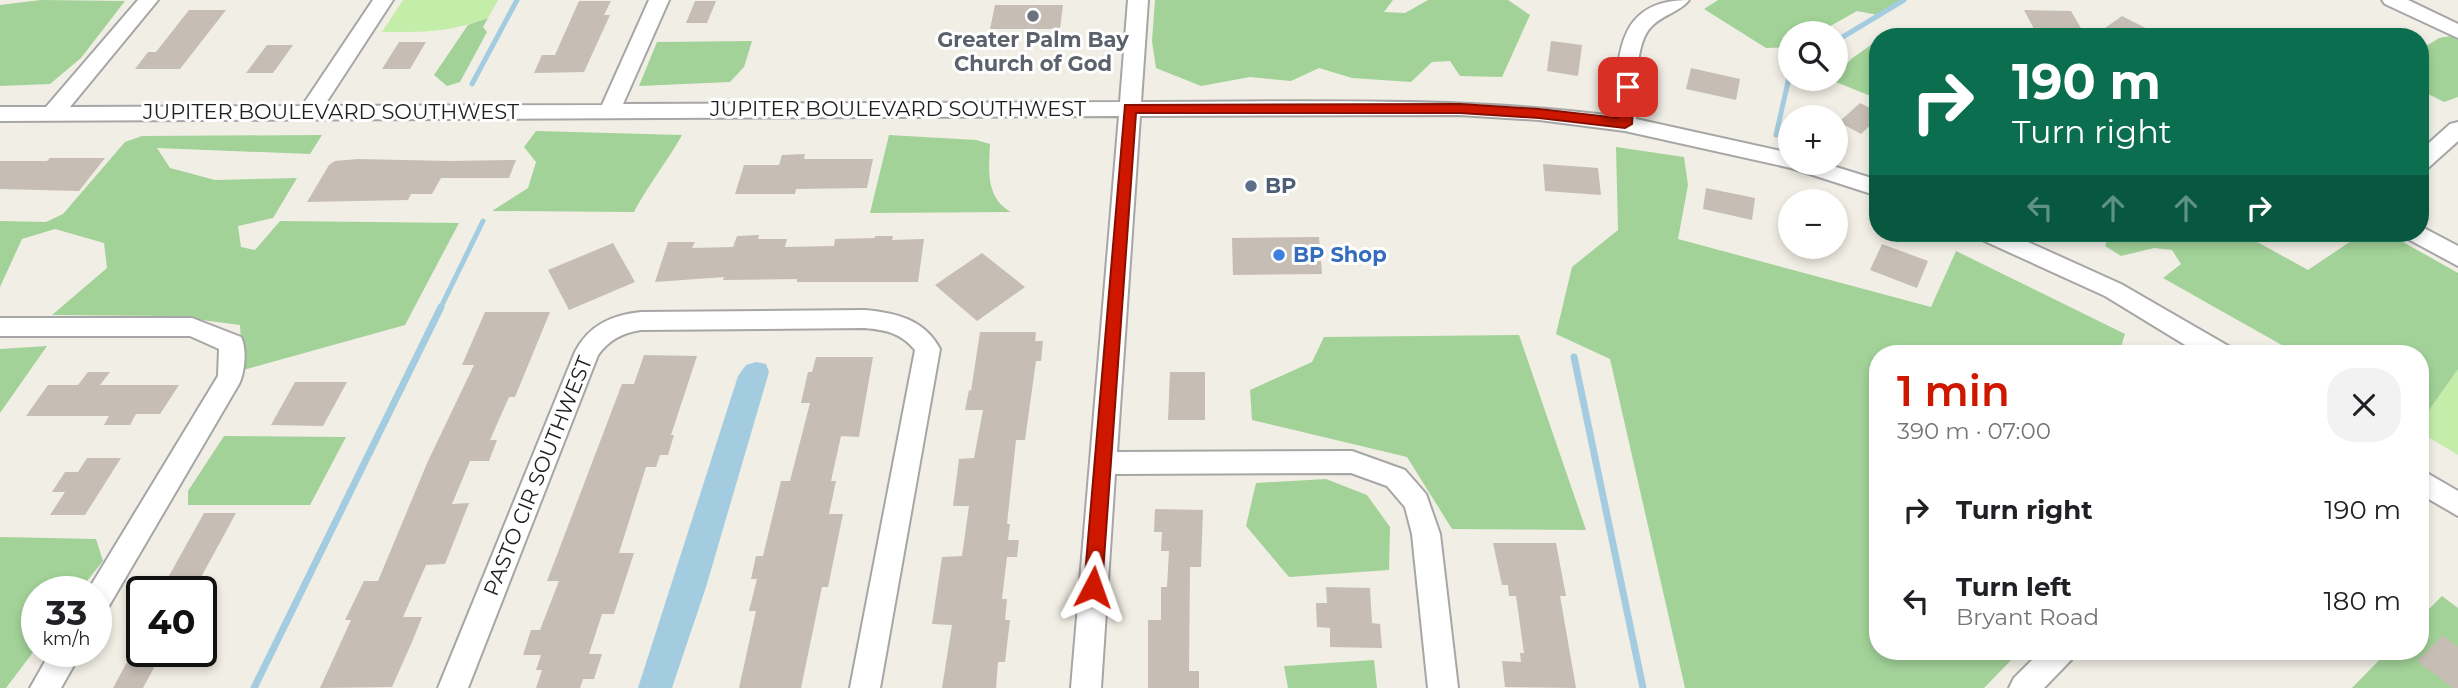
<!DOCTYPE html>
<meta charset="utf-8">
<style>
body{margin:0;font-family:Montserrat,sans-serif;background:#f2f2f2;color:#202124;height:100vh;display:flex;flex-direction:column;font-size:26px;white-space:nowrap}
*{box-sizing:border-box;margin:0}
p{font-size:23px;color:#757577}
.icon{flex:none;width:38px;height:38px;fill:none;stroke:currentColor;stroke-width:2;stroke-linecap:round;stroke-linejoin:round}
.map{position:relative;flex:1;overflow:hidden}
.sheet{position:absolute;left:1869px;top:345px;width:560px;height:315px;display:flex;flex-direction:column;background:#fff;border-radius:28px;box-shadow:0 4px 10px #0003}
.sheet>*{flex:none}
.hud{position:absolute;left:1869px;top:28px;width:560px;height:214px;border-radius:28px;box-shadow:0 4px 10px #0003;background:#0b6e4f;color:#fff;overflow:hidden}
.controls{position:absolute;left:1778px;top:21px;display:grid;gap:14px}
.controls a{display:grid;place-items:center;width:70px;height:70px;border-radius:50%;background:#fff;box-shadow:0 4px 10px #0003;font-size:35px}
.speed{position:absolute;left:21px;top:576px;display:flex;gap:14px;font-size:35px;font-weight:700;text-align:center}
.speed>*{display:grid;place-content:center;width:91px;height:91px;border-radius:50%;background:#fff;box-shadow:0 4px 10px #0003;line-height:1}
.speed small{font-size:18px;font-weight:400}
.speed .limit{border:4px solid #111;border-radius:10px;background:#fff;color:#111}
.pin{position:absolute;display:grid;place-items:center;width:60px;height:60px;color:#fff;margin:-30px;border-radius:14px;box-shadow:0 4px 10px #0006}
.me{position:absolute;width:77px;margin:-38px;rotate:4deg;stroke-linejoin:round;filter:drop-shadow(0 0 5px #0008)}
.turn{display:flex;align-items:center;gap:24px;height:147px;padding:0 28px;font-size:32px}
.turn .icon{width:91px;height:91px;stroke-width:2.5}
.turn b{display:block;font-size:49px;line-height:60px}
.lanes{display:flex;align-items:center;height:66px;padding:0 28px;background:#0003;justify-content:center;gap:35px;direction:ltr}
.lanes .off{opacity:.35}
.round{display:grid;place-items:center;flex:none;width:74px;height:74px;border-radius:28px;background:#f2f2f2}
.overview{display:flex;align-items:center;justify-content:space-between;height:119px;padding:0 28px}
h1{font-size:42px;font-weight:600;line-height:52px;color:#cf1700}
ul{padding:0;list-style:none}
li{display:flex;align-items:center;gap:21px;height:91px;padding:0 28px}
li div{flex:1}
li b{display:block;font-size:26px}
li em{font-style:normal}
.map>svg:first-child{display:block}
.grass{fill:#c3eda9}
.forest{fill:#a2d298}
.water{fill:#a4cce0}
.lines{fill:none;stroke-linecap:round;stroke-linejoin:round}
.stream-far1{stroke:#a4cce0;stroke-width:5}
.stream{stroke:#a4cce0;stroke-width:7}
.building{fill:#c6bdb4}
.minor-casing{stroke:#a6a6a6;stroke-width:4}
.minor{fill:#fff;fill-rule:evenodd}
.route{fill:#cf1700;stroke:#870f00;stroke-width:2}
.worship-dot{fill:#6b7280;stroke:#fff;stroke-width:2.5}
.service-dot{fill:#5c6f8a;stroke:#fff;stroke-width:2.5}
.shop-dot{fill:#3f7fe0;stroke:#fff;stroke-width:2.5}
.labels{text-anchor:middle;stroke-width:6;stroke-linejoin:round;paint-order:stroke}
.worship-label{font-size:21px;font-weight:bold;fill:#5b616d;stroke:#fff}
.street-label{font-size:21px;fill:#1f1f1f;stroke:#fff}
.service-label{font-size:21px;font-weight:bold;fill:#4e5e75;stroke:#fff;text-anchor:start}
.shop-label{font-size:21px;font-weight:bold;fill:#366cbe;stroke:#fff;text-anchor:start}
</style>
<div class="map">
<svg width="2458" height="688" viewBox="0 0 2458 688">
<rect width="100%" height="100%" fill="#f1eee5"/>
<path class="grass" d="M403,0H498L488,18C448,33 423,32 382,32Z
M2458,369V455L2420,432V423Z"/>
<path class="forest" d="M41,0L125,1L81,58L50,84L0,86V5Z
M1155,0H1393L1384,12L1405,13L1428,0H1508L1530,15L1502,77L1460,76L1450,61L1432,62L1411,82L1352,78L1319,68L1291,81L1250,77L1201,86L1156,68L1152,41Z
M1718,0H1902L1878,15L1857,11L1818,33H1790V47L1766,48L1704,9Z
M488,18L483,27L487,32L460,82L447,86L434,75L468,25Z
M2451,36L2458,40V97L2444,102L2420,90V50L2439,38Z
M1878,40V99L1831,80L1836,79V75L1851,59Z
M752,41L744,67L730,82L639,86L657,42Z
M536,131L682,135C667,162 648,185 634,212L492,211L528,188L536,162L524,147Z
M322,135L310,154L157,148L170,168L215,180L297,178L273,218L238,226L241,247L255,250L280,221L459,223L405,325L243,370L240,325L171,316L52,315L107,268L104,243L55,229L22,239L0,287V221L46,222L63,214L125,142L142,136Z
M889,135L976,140L990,144C989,169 985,198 1011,212L870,213Z
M1616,147L1684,157L1688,185L1678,239L1931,307L1956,251L2125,334L2119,353L1878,354V651H2020L1984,688H1685L1610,359L1556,334L1572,267L1618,230Z
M2109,233H2241L2308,270L2363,233H2387L2458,273V369L2420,423V354L2296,353L2163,278L2181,264L2172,250L2154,248L2121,256L2105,246Z
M1519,335L1586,530L1452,529L1407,457L1252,420L1250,390L1312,362L1324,337Z
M47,346L0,413V349Z
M224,436L346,437L310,505H188V491Z
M1326,479L1367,495L1390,527L1389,570L1289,577L1246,526L1256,483Z
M0,537L96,539L103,561L79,591L37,592V647L6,688H0Z
M2442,596L2458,608V688H2352L2388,651H2420V618Z
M1374,660L1377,688H1288L1284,666Z"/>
<path class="water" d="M756,362L766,364L769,372L706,587L672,688H638L738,376L746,365Z"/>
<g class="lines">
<path class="stream-far1" d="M1836,41L1904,0
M472,84L517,0
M1776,135L1790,73
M440,309L483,221"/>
<path class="stream" d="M1574,357L1643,688
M254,688L441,307"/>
</g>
<path class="building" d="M579,1H611L604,15H610L584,72L534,73L542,55H555Z
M695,1H716L707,23H686Z
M995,5H1063L1060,29H990Z
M189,10H226L180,69H135L148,52H156Z
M2024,10L2071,11L2085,35L2034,29Z
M2122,16L2163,37H2121L2105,28Z
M1551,41L1582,45L1578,76L1547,71Z
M399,42H426L410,69H382Z
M267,45H293L273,73H246Z
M1691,68L1740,79L1736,100L1686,89Z
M1860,103L1878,112V118L1861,134L1839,122Z
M805,154L804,159H873L867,188L796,189L795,194H735L744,165H779L782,155Z
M50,158H105L79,191L0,189V161H47Z
M358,159L450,161L516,160L509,178H441L432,194H411L408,200L307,202L329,165L335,161Z
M1543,164L1598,168L1601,195L1545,191Z
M1706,188L1755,198L1752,220L1703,209Z
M759,235L758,239H787L785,247L834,246L835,239L875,238V236H893L892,240L924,239L918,282H797V279L723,280L724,277L655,282L668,242H695L692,248L733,247L737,236Z
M1319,237L1322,274L1233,275L1232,238Z
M613,243L635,282L569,310L548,270Z
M1882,244L1928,261L1917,288L1870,270Z
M982,253L1025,287L977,321L935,285Z
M485,312H550L515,397H509L490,440H497L489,461H470L452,504L469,503L445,564L426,565L403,617H422L412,642L392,687L320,688L351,620H345L364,581H378L428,461L474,365H462Z
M980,332H1036L1035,341H1043L1041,361H1036L1025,440H1016L1007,524H1010L1008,540H1019L1017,557H1007L1002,599H1007L1005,620H1010L1005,662H998L996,688H942L952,625L932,624L942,557L962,556L969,506H953L959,459L974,458L983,410H965L969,390L971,391Z
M644,355L697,356L671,435H674L668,455H660L656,467H646L619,553H634L614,614H602L589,654H602L594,679H583L580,688H536L542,670H536L541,655H523L531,630H540L559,581H547L622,384H634Z
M816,357H873L859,437L841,436L831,481H836L829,514H843L828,587H822L801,688H739L756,611H749L757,579H751L756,556H763L781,481H790L810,403H801L808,372H812Z
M88,372H110L100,385H179L160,414H136L130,425H104L109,416H26L48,385H78Z
M1170,372H1205V420H1168Z
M295,382H347L323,426L271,425Z
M87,458H121L85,515H50L65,492H52L65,472H78Z
M1155,509L1203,510L1201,567H1190L1189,671H1199V688H1148V620H1161V587H1167L1169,551H1161L1162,532H1154Z
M204,513H236L193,592H160Z
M1493,543H1556L1566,596H1560L1576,688L1505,687L1502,661L1521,662L1520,653H1524L1516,596H1509L1508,585H1502Z
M1326,587L1370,588L1372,623L1380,624L1382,648L1330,647V628L1317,627L1316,603H1327Z
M2443,635L2458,647V688H2453L2417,661Z
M133,651H163L143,688H113Z"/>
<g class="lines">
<g class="minor-casing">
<path id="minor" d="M138,0H158L70,107L302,106L373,0H393L324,106L602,105L649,0H669L623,104L1120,102L1128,0H1148L1141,102C1300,102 1456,96 1615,116C1618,59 1614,0 1689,0C1681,11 1663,15 1653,25C1633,42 1637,94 1636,119L1790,153V163H1823L1878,180V196L1791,168L1625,131L1539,120L1459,115L1140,116L1117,452L1352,451L1405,470L1426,494L1440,534L1458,688H1428L1412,534L1405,507L1387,486L1351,473L1115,474L1101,688H1071L1119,116L0,121V107H46Z
M2382,0H2408L2458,24V38L2385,4Z
M2458,122V141L2428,168L2420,170V151L2450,124Z
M2420,226L2458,246V266L2408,239L2405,233H2420Z
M1977,233H2008L2121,284L2230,347L2233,354H2200L2105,296L1980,239Z
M865,310C896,313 924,319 940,349L880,688H850L915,350C901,333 886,330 865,328L641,330C622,333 609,340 598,355L468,688H438L575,352C589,325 612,315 641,312Z
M0,318H192L241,337C247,349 245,372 239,384L106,611L96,615V592H87L218,376L219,349L190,336H0Z
M2420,469L2458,491V516L2420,494Z
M51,651H82L61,688H30Z
M2041,651H2076L2071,660L2044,688H2009L2014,678Z"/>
</g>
<use href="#minor" class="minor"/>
</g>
<path class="route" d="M1628,83L1634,87L1632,124L1625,128L1539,118L1460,113H1136L1102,587L1100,593L1093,595L1087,593L1084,587L1125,105L1460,104L1539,109L1618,118L1621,87Z"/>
<circle class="worship-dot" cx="1033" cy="16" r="7"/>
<circle class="service-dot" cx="1251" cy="186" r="7"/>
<circle class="shop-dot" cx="1279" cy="255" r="7"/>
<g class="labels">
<g class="worship-label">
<text x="1033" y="47">Greater Palm Bay<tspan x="1033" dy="24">Church of God</tspan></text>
</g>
<g class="street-label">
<text x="898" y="116">JUPITER BOULEVARD SOUTHWEST</text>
<text x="331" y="119">JUPITER BOULEVARD SOUTHWEST</text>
<text transform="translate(538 476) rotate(-68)" y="7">PASTO CIR SOUTHWEST</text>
</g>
<g class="service-label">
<text x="1265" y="193">BP</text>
</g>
<g class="shop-label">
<text x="1293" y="262">BP Shop</text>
</g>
</g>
</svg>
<div class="controls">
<a><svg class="icon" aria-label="search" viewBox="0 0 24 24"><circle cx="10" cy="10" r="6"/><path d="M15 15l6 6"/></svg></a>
<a>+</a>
<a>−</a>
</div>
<div class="speed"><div>33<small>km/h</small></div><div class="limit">40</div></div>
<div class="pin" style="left:1628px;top:87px;background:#d93025"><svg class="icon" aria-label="arrive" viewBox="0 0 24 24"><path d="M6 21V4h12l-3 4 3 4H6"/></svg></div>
<svg class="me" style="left:1093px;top:587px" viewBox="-20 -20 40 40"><path d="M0-17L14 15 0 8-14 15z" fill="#cf1700" stroke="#fff" stroke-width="4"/></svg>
<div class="hud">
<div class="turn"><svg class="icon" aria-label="right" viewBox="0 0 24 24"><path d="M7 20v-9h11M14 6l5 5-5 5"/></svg><div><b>190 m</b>Turn right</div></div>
<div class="lanes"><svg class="icon off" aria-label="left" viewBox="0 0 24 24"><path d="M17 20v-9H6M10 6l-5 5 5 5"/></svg><svg class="icon off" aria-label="ahead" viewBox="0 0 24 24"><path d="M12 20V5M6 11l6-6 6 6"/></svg><svg class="icon off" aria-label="ahead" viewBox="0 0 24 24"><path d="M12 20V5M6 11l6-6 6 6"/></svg><svg class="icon" aria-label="right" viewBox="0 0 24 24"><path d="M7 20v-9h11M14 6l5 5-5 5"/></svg></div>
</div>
<section class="sheet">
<div class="overview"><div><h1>1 min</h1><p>390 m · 07:00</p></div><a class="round"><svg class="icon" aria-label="close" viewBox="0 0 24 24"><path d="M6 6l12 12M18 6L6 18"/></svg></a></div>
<ul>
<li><svg class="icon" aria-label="right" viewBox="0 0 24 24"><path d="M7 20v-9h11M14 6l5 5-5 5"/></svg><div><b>Turn right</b></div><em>190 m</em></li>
<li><svg class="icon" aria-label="left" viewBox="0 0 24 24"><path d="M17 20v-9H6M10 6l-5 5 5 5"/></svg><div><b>Turn left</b><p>Bryant Road</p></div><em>180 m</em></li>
</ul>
</section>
</div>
